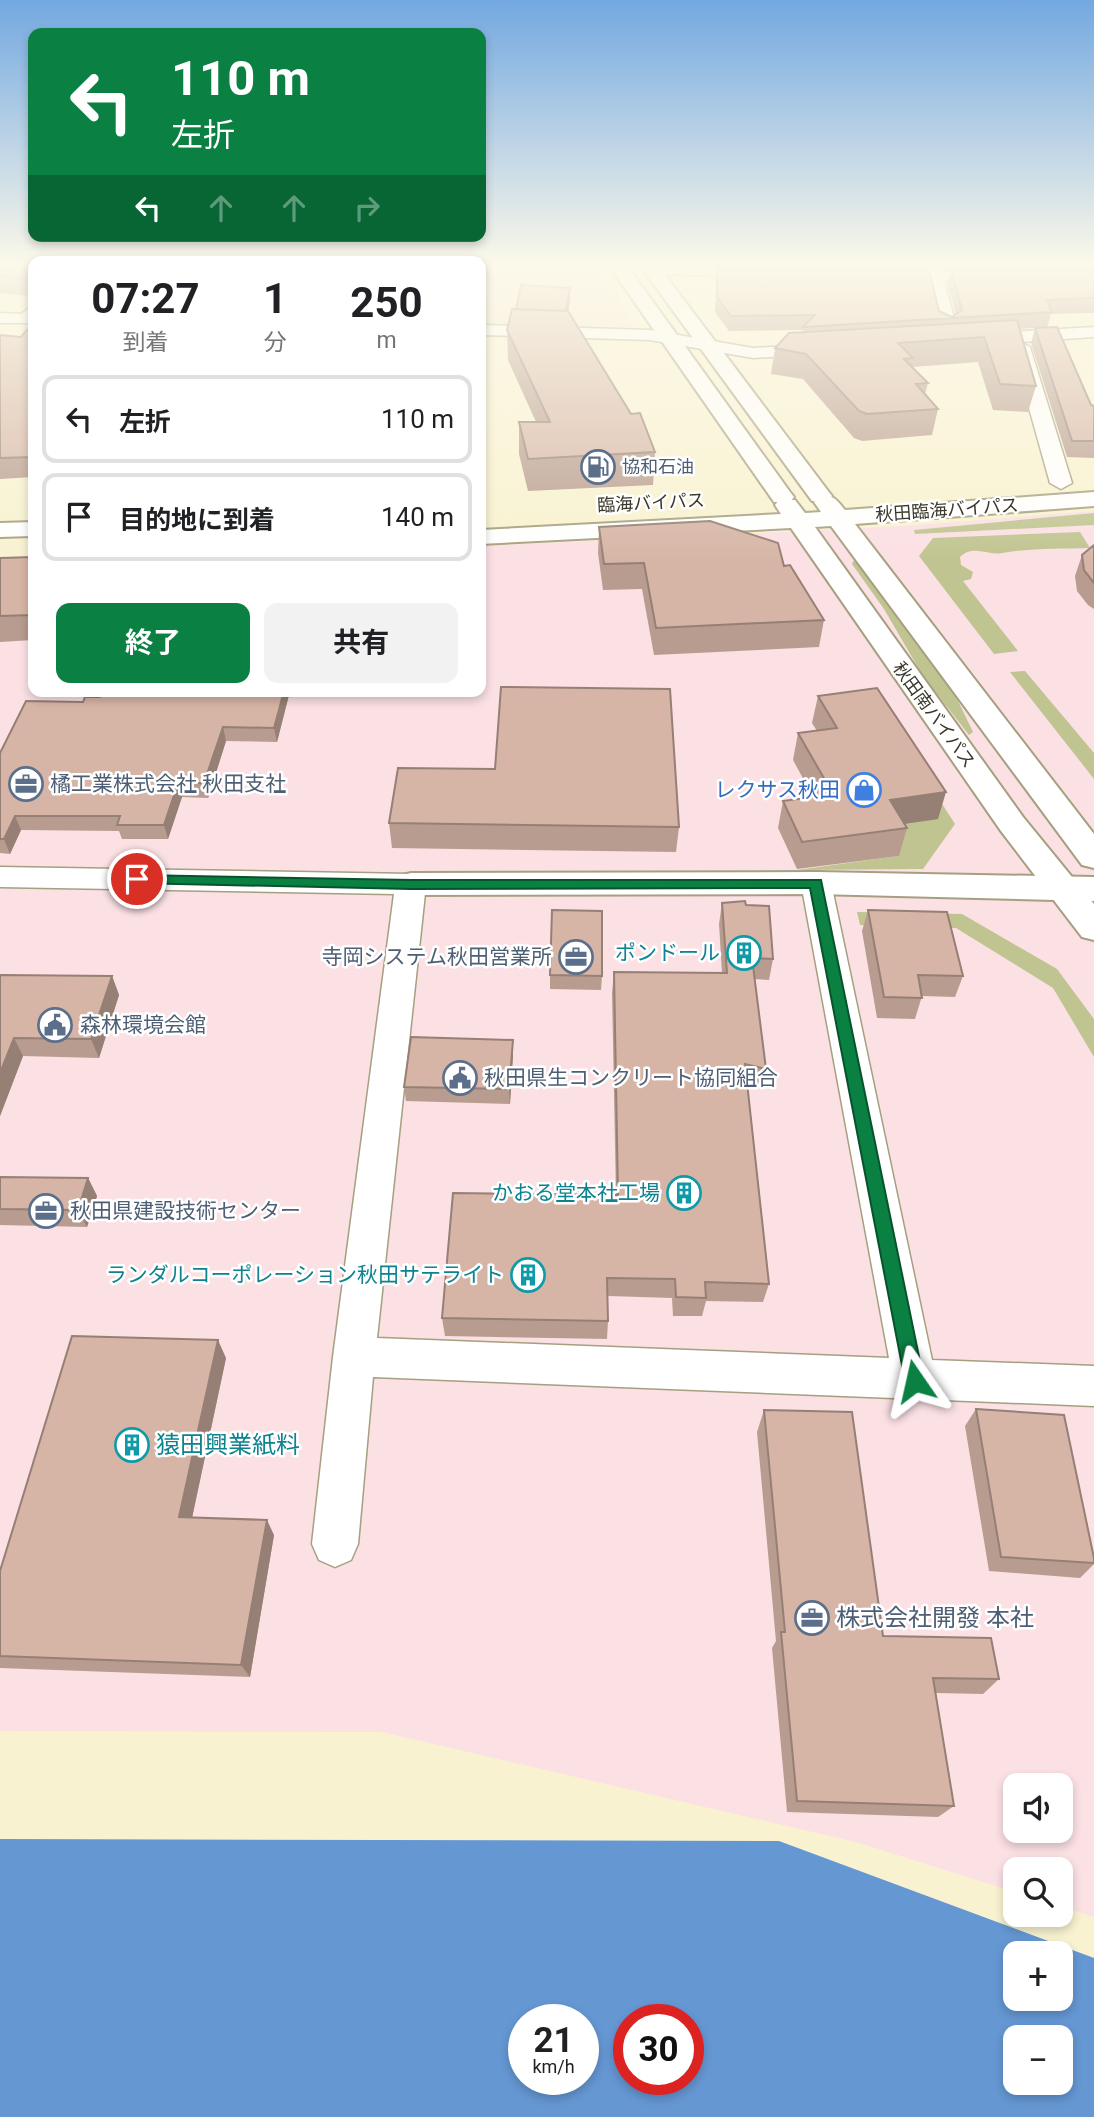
<!DOCTYPE html>
<html lang="ja">
<meta charset="utf-8">
<style>
body{margin:0;font-family:Roboto,"Noto Sans JP",sans-serif;background:#f2f2f2;color:#202124;height:100vh;display:flex;flex-direction:column;font-size:26px;white-space:nowrap}
*{box-sizing:border-box;margin:0}
p{font-size:23px;color:#757577}
.icon{flex:none;width:38px;height:38px;fill:none;stroke:currentColor;stroke-width:2;stroke-linecap:round;stroke-linejoin:round}
.map{position:relative;flex:1;overflow:hidden}
.panel{position:absolute;left:28px;top:256px;width:458px;height:441px;display:flex;flex-direction:column;background:#fff;border-radius:14px;box-shadow:0 4px 10px #0003}
.panel>*{flex:none}
.guide{position:absolute;left:28px;top:28px;width:458px;height:214px;border-radius:14px;box-shadow:0 4px 10px #0003;background:#0b8043;color:#fff;overflow:hidden}
.tools{position:absolute;left:1003px;top:1773px;display:grid;gap:14px}
.tools a{display:grid;place-items:center;width:70px;height:70px;border-radius:14px;background:#fff;box-shadow:0 4px 10px #0003;font-size:35px}
.speed{position:absolute;left:508px;top:2004px;display:flex;gap:14px;font-size:35px;font-weight:700;text-align:center}
.speed>*{display:grid;place-content:center;width:91px;height:91px;border-radius:50%;background:#fff;box-shadow:0 4px 10px #0003;line-height:1}
.speed small{font-size:18px;font-weight:400}
.speed .limit{border:10px solid #d22;background:#fff;color:#111}
.pin{position:absolute;display:grid;place-items:center;width:60px;height:60px;color:#fff;margin:-30px;border:4px solid #fff;border-radius:50%;box-shadow:0 2px 7px #0007}
.me{position:absolute;width:77px;margin:-38px;rotate:349deg;stroke-linejoin:round;filter:drop-shadow(0 0 5px #0008)}
.turn{display:flex;align-items:center;gap:24px;height:147px;padding:0 28px;font-size:32px}
.turn .icon{width:91px;height:91px;stroke-width:2.5}
.turn b{display:block;font-size:49px;line-height:60px}
.lanes{display:flex;align-items:center;height:66px;padding:0 28px;background:#0003;justify-content:center;gap:35px;direction:ltr}
.lanes .off{opacity:.35}
.eta{display:flex;justify-content:space-evenly;align-items:center;height:119px;text-align:center}
.eta b{font-size:42px;font-weight:700;line-height:49px}
.cta{display:flex;gap:14px;margin-top:auto;padding:14px 28px}
.cta a{flex:1;height:80px;border-radius:14px;background:#0b8043;color:#fff;font-size:28px;font-weight:700;line-height:80px;text-align:center}
.cta a+a{background:#f2f2f2;color:#202124}
ul{padding:0;list-style:none}
li{display:flex;align-items:center;gap:21px;height:88px;margin:0 14px 10px;padding:0 14px;border:4px solid #e0e0e0;border-radius:14px}
li div{flex:1}
li b{display:block;font-size:26px}
li em{font-style:normal}
.map>svg:first-child{display:block}
.commercial{fill:#f6e4d3}
.industrial{fill:#fbe0e4;fill-rule:evenodd}
.green{fill:#c0c490}
.water{fill:#6597d3;fill-rule:evenodd}
.lines{fill:none;stroke-linecap:round;stroke-linejoin:round}
.street-casing{stroke:#a69f80;stroke-width:3}
.secondary-casing{stroke:#a69f80;stroke-width:4}
.primary-casing{stroke:#a69f80;stroke-width:4}
.highway-casing{stroke:#a69f80;stroke-width:4}
.street{fill:#fff;fill-rule:evenodd}
.secondary{fill:#fff;fill-rule:evenodd}
.primary{fill:#fff;fill-rule:evenodd}
.highway{fill:#fff;fill-rule:evenodd}
.wall{fill:#b89c8f}
.shaded-wall{fill:#967f74}
.building{fill:#d6b5a6;stroke:#967f74;stroke-width:2}
.route{fill:#0b8043;stroke:#07532c;stroke-width:2}
.labels{text-anchor:middle;stroke-width:5;stroke-linejoin:round;paint-order:stroke}
.far-service-label{font-size:18px;fill:#4e5e75;stroke:#fff;text-anchor:start}
.far-street-label{font-size:18px;fill:#3a382b;stroke:#fff}
.service-label{font-size:21px;fill:#4e5e75;stroke:#fff;text-anchor:start}
.shop-label{font-size:21px;fill:#366cbe;stroke:#fff;text-anchor:end}
.culture-label{font-size:21px;fill:#0d838f;stroke:#fff;text-anchor:end}
.near-culture-label{font-size:24px;fill:#0d838f;stroke:#fff;text-anchor:start}
.near-service-label{font-size:24px;fill:#4e5e75;stroke:#fff;text-anchor:start}
</style>
<div class="map">
<svg width="1094" height="2117" viewBox="0 0 1094 2117">
<rect width="100%" height="100%" fill="#f9f2d1"/>
<path class="commercial" d="M481,267H595L604,281L613,287L637,331L481,327Z"/>
<path class="industrial" d="M1094,511V1917L1061,1906L1060,1869H1015V1892L856,1842L382,1732L0,1731V564L33,563V691H481V546L902,526ZM1015,1785H1060V1830H1015Z"/>
<path class="green" d="M1094,513V525L915,534L914,530Z
M1080,532L1090,548C1061,549 1031,548 1002,553C987,556 974,544 960,557L961,565L973,572L971,579L963,581L1018,651L994,654L919,556L933,538Z
M859,559L947,678L973,732L969,735L923,676L884,609L852,564L854,560Z
M1025,671L1094,753V779L1010,672Z
M903,743L955,824L923,869L797,870L898,856Z
M857,912L962,914L1057,969L1094,1019V1057L1053,988L956,928L860,925Z"/>
<path class="water" d="M0,1839L779,1841L1094,1958V2117H0ZM1015,1953H1060V1998H1015ZM523,2020H583V2079H523ZM628,2020H688V2079H628ZM1060,2037V2082H1015V2037Z"/>
<g class="lines">
<g class="street-casing">
<path id="street" d="M645,267H764L772,272L764,277L652,274L646,272Z
M924,267H940L941,272L1016,267H1093L1085,272L944,281L956,325L947,330L938,325L928,282L883,280L875,275L883,270L925,272Z
M33,305L32,323H0V313L21,314Z
M481,325L650,330L753,348L822,344L831,349L822,354L753,358L650,340L481,335Z
M1094,327V337L1021,342L1030,347L1072,483L1061,489L1050,483L1012,347L1021,342L976,344L967,339L976,334Z
M0,867L411,874L422,877L426,884L377,1338L889,1358L801,883L805,876L816,873L827,876L831,883L932,1360L1094,1366V1406L373,1377L358,1544L351,1560L335,1567L319,1560L312,1544L333,1357L394,894L0,887Z"/>
</g>
<g class="secondary-casing">
<path id="secondary" d="M816,872L1094,877V901L816,894L411,895L399,892L394,884L399,876L411,873Z"/>
</g>
<g class="primary-casing">
<path id="primary" d="M610,267H628L790,492L794,497L790,502H774Z
M641,267H659L828,491L832,496L828,501H812Z"/>
</g>
<g class="highway-casing">
<path id="highway" d="M1094,492V506L855,524L1094,834V868L1082,865L831,526L815,527L1023,817L1094,904V940L1082,937L1001,831L791,528L481,544V530L781,514L775,505L779,500H795L805,513L821,512L814,502L818,497C832,493 836,499 845,510Z
M33,522V536L0,537V523Z"/>
</g>
<use href="#street" class="street"/>
<use href="#secondary" class="secondary"/>
<use href="#primary" class="primary"/>
<use href="#highway" class="highway"/>
</g>
<path class="wall" d="M0,267H33V296L0,293Z
M717,267H923L922,269L843,268L952,317L956,314L947,283L951,269L1094,267V313L1051,314L1047,327L1019,329L1036,386L1028,412L993,410L978,362L913,367L928,383L925,394L938,409L932,435L862,441L854,438L803,379L771,374L775,348L803,332V330L729,331L715,312Z
M942,267H980L943,269Z
M570,288V300L568,311L655,452L653,485L528,491L519,454V422H536L508,360L507,330Z
M33,323V477L0,479V335L21,337Z
M1035,328L1091,405L1094,406V458L1067,457L1031,343Z
M599,527L784,566L824,620L819,647L654,655L642,589L603,590L598,553Z
M1094,545V609L1088,605L1077,591L1075,576L1082,555Z
M33,557V640L0,642V558Z
M290,691L277,742L226,741L208,798L182,797L168,839H122L119,831L21,830L10,854L0,853V753L83,702L100,697Z
M818,696L938,819L904,824L907,828L899,856L797,869L778,828L783,801L813,797L793,760L798,733L817,731L812,723Z
M389,823L679,827L676,852L392,848Z
M722,903L746,905L773,959L769,980L755,979L766,1069L762,1089L747,1086L769,1284L763,1302L706,1301L702,1316H673L672,1298L608,1296V1321L607,1339L445,1336L442,1318L616,1195L612,993L614,972L722,973L719,924Z
M868,910L963,976L955,997L922,996L915,1019L877,1018L862,931Z
M0,975L112,976L119,995L99,1058L23,1056L0,1116Z
M550,975L602,976L601,990L550,989Z
M513,1040V1054L510,1104L406,1101L404,1087Z
M0,1177L88,1178L97,1196L87,1227L0,1225Z
M226,1358L192,1518L274,1535L250,1677L0,1668V1571Z
M976,1409L1094,1558V1564L1080,1578L989,1571L965,1426Z
M764,1410L883,1636L999,1679L983,1694L936,1693L954,1806L938,1817L787,1812L772,1648L776,1641L757,1432Z"/>
<path class="shaded-wall" d="M570,288V300L566,325V313Z
M284,691H290L277,742L274,728Z
M223,727L226,741L208,798L204,783Z
M178,783L182,797L168,839L164,825Z
M946,792L938,819L882,827L890,800Z
M15,816L21,830L10,854L4,839Z
M112,976L119,995L99,1058L91,1039Z
M14,1038L23,1056L0,1116V1073Z
M513,1040V1054L510,1104L509,1089Z
M88,1178L97,1196L87,1227L78,1210Z
M218,1340L226,1358L189,1532L179,1517Z
M267,1520L274,1535L250,1677L241,1665Z"/>
<path class="building" d="M0,267H33V278L0,276Z
M717,267H802L929,270L939,311L952,317L962,310L951,269L990,267H1094V298L1047,300L1052,312L803,327L815,315L731,316L717,297Z
M521,285L570,288L566,311L516,309Z
M512,309L568,311L631,414L640,413L655,452L528,459L519,422H550L507,330Z
M1017,320L1036,386L1000,384L984,337L898,343L913,358L904,359L928,383L916,384L938,409L867,414L859,411L806,354L775,348L789,333Z
M33,323V457L0,458V335L21,337Z
M1057,327L1091,405L1094,406V441H1072L1035,328Z
M710,521L778,543L784,566L790,565L824,620L656,628L644,563L604,564L599,527Z
M1094,545V583L1084,570L1082,555Z
M33,557V615L0,616V558Z
M501,687L670,689L679,827L389,823L398,768L495,769Z
M877,688L946,792L890,800L907,828L802,842L783,801L833,794L798,733L837,728L818,696Z
M102,691H284L274,728L223,727L204,783H178L164,825H117L120,816H15L4,839H0V753L26,701L83,702L85,697H100Z
M745,901L746,905L769,906L773,959L752,958L766,1069L745,1064L769,1284L705,1282L706,1298L676,1297L675,1279L607,1278L608,1321L442,1318L453,1193L618,1195L614,972L727,973L722,903Z
M552,910L602,911V976L550,975Z
M868,910L947,912L963,976L918,975L922,998L884,997Z
M0,975L112,976L91,1039L14,1038L0,1073Z
M411,1037L513,1040L509,1089L404,1087Z
M0,1177L88,1178L78,1210L0,1209Z
M72,1336L218,1340L179,1517L267,1520L241,1665L0,1656V1571Z
M976,1409L1064,1415L1094,1558V1563L1001,1557Z
M764,1410L852,1412L883,1636L991,1638L999,1679L933,1678L954,1806L797,1801L781,1632H785Z"/>
<linearGradient id="sky" x2="0" y2="1"><stop stop-color="#73a8e0"/><stop offset="0.47" stop-color="#fcf9ea"/><stop offset="1" stop-color="#fcf9ea" stop-opacity="0"/></linearGradient>
<rect width="1094" height="563" fill="url(#sky)"/>
<path class="route" d="M137,875L411,880H821L924,1381L921,1388L915,1390L908,1388L905,1381L810,888L411,889L132,883L130,879Z"/>
<defs>
<g id="fuel-ring" transform="scale(1.75)"><circle r="9.5" fill="#fff" stroke="#5c6f8a" stroke-width="1.5"/><path d="M-5.5-6h7V0h2V4h1.3V-2.5L3-4.5l.8-.8L6-3V5H2.5V1h-1V6h-7ZM-4.2-4.7v3.2H.2V-4.7Z" fill="#5c6f8a"/></g>
<g id="office-ring" transform="scale(1.75)"><circle r="9.5" fill="#fff" stroke="#5c6f8a" stroke-width="1.5"/><path d="M-6-3h4V-5.5h4V-3h4V5H-6ZM-1-4.5V-3h2v-1.5ZM-6 0V1H6V0Z" fill="#5c6f8a"/></g>
<g id="shop-ring" transform="scale(1.75)"><circle r="9.5" fill="#fff" stroke="#3f7fe0" stroke-width="1.5"/><path d="M-5-2.5h2.3a2.7 3.5 0 0 1 5.4 0H5L5.5 6h-11ZM-1.5-2.5h3a1.5 2.3 0 0 0-3 0Z" fill="#3f7fe0"/></g>
<g id="building-ring" transform="scale(1.75)"><circle r="9.5" fill="#fff" stroke="#0f9aa8" stroke-width="1.5"/><path d="M-4-6H4V6H1V3H-1V6H-4ZM-2.5-4.3h1.7v1.8h-1.7ZM.8-4.3h1.7v1.8H.8ZM-2.5-1h1.7V.8h-1.7ZM.8-1h1.7V.8H.8Z" fill="#0f9aa8"/></g>
<g id="civic-ring" transform="scale(1.75)"><circle r="9.5" fill="#fff" stroke="#5c6f8a" stroke-width="1.5"/><path d="M-.6-6.5H3V-4.5H.6V-3L4-1V1h2V6H-6V1h2V-1L-.6-3ZM-1.2 2.5V6h2.4V2.5Z" fill="#5c6f8a"/></g>
</defs>
<g fill-rule="evenodd">
<use href="#fuel-ring" x="598" y="467"/>
<use href="#office-ring" x="26" y="784"/>
<use href="#shop-ring" x="864" y="790"/>
<use href="#building-ring" x="744" y="953"/>
<use href="#office-ring" x="576" y="957"/>
<use href="#civic-ring" x="55" y="1025"/>
<use href="#civic-ring" x="460" y="1078"/>
<use href="#building-ring" x="684" y="1193"/>
<use href="#office-ring" x="46" y="1211"/>
<use href="#building-ring" x="528" y="1275"/>
<use href="#building-ring" x="132" y="1445"/>
<use href="#office-ring" x="812" y="1618"/>
</g>
<g class="labels">
<g class="far-service-label">
<text x="622" y="473">協和石油</text>
</g>
<g class="far-street-label">
<text transform="translate(651 503) rotate(-3)" y="6">臨海バイパス</text>
<text transform="translate(947 510) rotate(-4)" y="6">秋田臨海バイパス</text>
<text transform="translate(934 715) rotate(54)" y="6">秋田南バイパス</text>
</g>
<g class="service-label">
<text x="50" y="791">橘工業株式会社 秋田支社</text>
<text x="552" y="964" text-anchor="end">寺岡システム秋田営業所</text>
<text x="80" y="1032">森林環境会館</text>
<text x="484" y="1085">秋田県生コンクリート協同組合</text>
<text x="70" y="1218">秋田県建設技術センター</text>
</g>
<g class="shop-label">
<text x="840" y="797">レクサス秋田</text>
</g>
<g class="culture-label">
<text x="720" y="960">ポンドール</text>
<text x="660" y="1200">かおる堂本社工場</text>
<text x="504" y="1282">ランダルコーポレーション秋田サテライト</text>
</g>
<g class="near-culture-label">
<text x="156" y="1453">猿田興業紙料</text>
</g>
<g class="near-service-label">
<text x="836" y="1626">株式会社開發 本社</text>
</g>
</g>
</svg>
<div class="tools">
<a><svg class="icon" aria-label="sound" viewBox="0 0 24 24"><path d="M4 9h4l5-4v14l-5-4H4zM17 9q2 3 0 6"/></svg></a>
<a><svg class="icon" aria-label="search" viewBox="0 0 24 24"><circle cx="10" cy="10" r="6"/><path d="M15 15l6 6"/></svg></a>
<a>+</a>
<a>−</a>
</div>
<div class="speed"><div>21<small>km/h</small></div><div class="limit">30</div></div>
<div class="pin" style="left:137px;top:879px;background:#d93025"><svg class="icon" aria-label="arrive" viewBox="0 0 24 24"><path d="M6 21V4h12l-3 4 3 4H6"/></svg></div>
<svg class="me" style="left:915px;top:1381px" viewBox="-20 -20 40 40"><path d="M0-17L14 15 0 8-14 15z" fill="#0b8043" stroke="#fff" stroke-width="4"/></svg>
<div class="guide">
<div class="turn"><svg class="icon" aria-label="left" viewBox="0 0 24 24"><path d="M17 20v-9H6M10 6l-5 5 5 5"/></svg><div><b>110 m</b>左折</div></div>
<div class="lanes"><svg class="icon" aria-label="left" viewBox="0 0 24 24"><path d="M17 20v-9H6M10 6l-5 5 5 5"/></svg><svg class="icon off" aria-label="ahead" viewBox="0 0 24 24"><path d="M12 20V5M6 11l6-6 6 6"/></svg><svg class="icon off" aria-label="ahead" viewBox="0 0 24 24"><path d="M12 20V5M6 11l6-6 6 6"/></svg><svg class="icon off" aria-label="right" viewBox="0 0 24 24"><path d="M7 20v-9h11M14 6l5 5-5 5"/></svg></div>
</div>
<section class="panel">
<div class="eta">
<div><b>07:27</b><p>到着</p></div>
<div><b>1</b><p>分</p></div>
<div><b>250</b><p>m</p></div>
</div>
<ul>
<li><svg class="icon" aria-label="left" viewBox="0 0 24 24"><path d="M17 20v-9H6M10 6l-5 5 5 5"/></svg><div><b>左折</b></div><em>110 m</em></li>
<li><svg class="icon" aria-label="arrive" viewBox="0 0 24 24"><path d="M6 21V4h12l-3 4 3 4H6"/></svg><div><b>目的地に到着</b></div><em>140 m</em></li>
</ul>
<div class="cta"><a>終了</a><a>共有</a></div>
</section>
</div>
